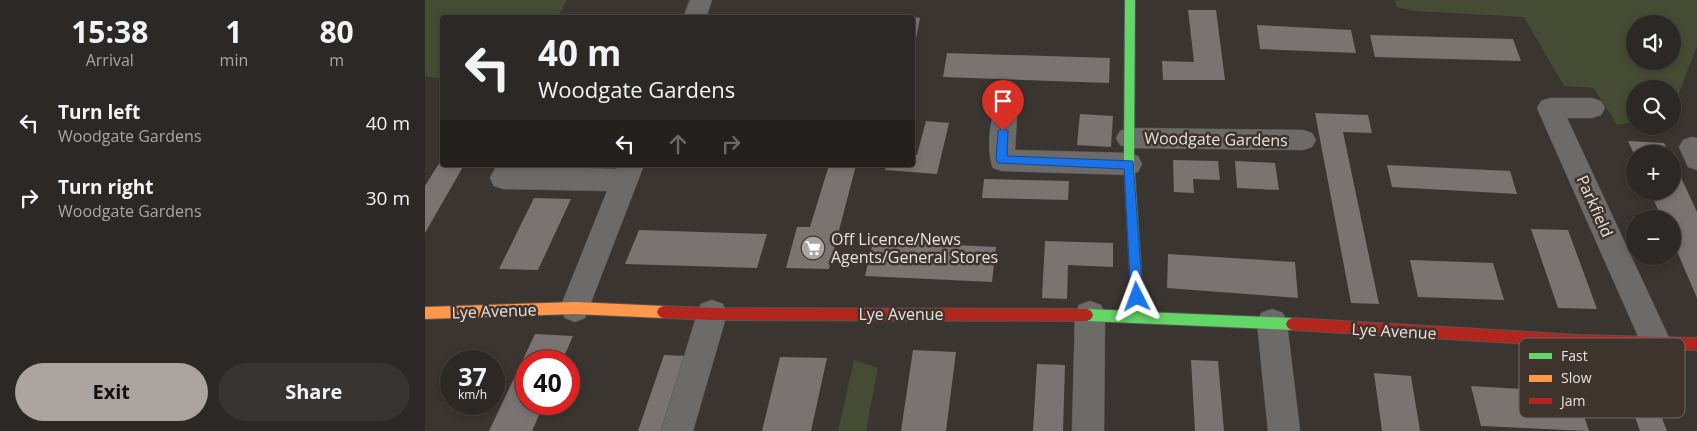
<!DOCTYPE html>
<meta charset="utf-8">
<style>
body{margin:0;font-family:"Open Sans",sans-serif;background:#383432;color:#f1f3f6;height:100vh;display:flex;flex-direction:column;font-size:19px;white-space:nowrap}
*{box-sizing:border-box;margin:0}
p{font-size:16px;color:#a6a6a7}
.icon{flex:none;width:28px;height:28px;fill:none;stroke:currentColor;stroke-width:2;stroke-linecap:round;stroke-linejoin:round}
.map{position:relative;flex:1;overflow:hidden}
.side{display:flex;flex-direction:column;background:#2c2825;width:425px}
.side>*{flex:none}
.hud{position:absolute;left:15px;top:15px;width:475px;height:152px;border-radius:5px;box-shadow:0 2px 8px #0003,0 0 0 1px #484442;background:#2c2825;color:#f1f3f6;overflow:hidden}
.fabs{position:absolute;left:1201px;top:15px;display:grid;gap:10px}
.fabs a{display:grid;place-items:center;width:55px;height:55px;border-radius:50%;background:#2c2825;box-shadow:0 2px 8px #0003,0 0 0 1px #484442;font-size:25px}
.speed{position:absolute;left:15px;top:350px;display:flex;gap:10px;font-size:25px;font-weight:700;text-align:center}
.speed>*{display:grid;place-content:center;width:65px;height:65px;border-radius:50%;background:#2c2825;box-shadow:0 2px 8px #0003,0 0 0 1px #484442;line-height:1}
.speed small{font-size:12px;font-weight:400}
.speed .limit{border:8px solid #d22;background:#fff;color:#111}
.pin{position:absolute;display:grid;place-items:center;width:42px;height:42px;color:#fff;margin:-51px -21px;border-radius:50% 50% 50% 0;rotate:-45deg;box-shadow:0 0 5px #0007}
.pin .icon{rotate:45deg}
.me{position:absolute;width:55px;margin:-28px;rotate:357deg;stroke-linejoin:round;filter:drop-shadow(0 0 4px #0008)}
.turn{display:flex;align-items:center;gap:18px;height:105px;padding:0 15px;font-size:22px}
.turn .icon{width:65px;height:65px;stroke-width:2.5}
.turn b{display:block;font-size:35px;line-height:42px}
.lanes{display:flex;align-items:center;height:48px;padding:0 15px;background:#0003;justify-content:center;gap:25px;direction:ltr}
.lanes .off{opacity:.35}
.eta{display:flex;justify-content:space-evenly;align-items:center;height:85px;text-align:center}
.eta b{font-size:30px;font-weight:700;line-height:35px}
.cta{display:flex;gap:10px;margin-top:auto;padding:10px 15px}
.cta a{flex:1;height:58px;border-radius:30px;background:#aba4a0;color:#111;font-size:20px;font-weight:700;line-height:58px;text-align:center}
.cta a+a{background:#383432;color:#f1f3f6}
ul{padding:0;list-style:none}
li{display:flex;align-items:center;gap:15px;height:75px;padding:0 15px}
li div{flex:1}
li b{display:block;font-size:19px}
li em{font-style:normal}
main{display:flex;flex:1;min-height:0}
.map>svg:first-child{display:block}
.green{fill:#464b34;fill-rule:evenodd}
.building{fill:#797372}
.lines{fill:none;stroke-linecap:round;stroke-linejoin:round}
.street-casing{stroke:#595451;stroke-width:1}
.fast-casing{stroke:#595451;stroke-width:2}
.slow-casing{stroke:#595451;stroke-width:2}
.jam-casing{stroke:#595451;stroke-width:2}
.street{fill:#6c6b69;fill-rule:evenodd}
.fast{fill:#63d668;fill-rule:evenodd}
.slow{fill:#ff974d;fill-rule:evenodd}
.jam{fill:#b3261e;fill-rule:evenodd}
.route{fill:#1a73e8;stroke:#114b97}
.labels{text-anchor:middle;stroke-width:5;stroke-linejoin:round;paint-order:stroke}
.street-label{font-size:16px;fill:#e7e0dc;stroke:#3f342d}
.poi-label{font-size:16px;fill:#e7e0dc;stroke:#3f342d;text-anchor:start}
.key{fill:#3f342d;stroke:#716862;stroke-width:1}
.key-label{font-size:14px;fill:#e7e0dc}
</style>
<main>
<section class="side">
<div class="eta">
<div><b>15:38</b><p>Arrival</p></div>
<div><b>1</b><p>min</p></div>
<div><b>80</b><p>m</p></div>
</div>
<ul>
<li><svg class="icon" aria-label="left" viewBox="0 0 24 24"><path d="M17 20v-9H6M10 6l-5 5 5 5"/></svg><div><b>Turn left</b><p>Woodgate Gardens</p></div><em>40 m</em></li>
<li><svg class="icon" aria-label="right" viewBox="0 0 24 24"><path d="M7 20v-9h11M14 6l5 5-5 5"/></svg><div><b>Turn right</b><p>Woodgate Gardens</p></div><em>30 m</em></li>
</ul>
<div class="cta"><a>Exit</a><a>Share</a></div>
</section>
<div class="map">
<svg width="1272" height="431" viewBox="0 0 1272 431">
<rect width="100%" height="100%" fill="#3b3531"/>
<path class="green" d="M0,0H142L133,17L18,18L17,79L0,76Z
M970,0H1272V46L1248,109V89H1210V121L1192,125L1169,88L1139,86L1099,17L990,11L972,7ZM1210,24H1248V61H1210Z
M429,360L453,368L441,431H413Z"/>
<path class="building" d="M763,10H791L800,80H738L737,61L769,62Z
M227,14L248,15L246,18H225Z
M398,15L429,16V18H397Z
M488,17L495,18L491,39H488Z
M832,25L926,30L931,53L835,49Z
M945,35L1088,39L1096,61L950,57Z
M522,53L685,58L684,83L518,77Z
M890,113L943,115L947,133L918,132L954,304L926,303Z
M655,114L688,116L686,147L652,145Z
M501,121L524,123L512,174L460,170L462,165H488V155H492Z
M1203,141L1239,143L1245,154H1209Z
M18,157V165H39L0,233V186Z
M748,160L793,161L795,180L768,179L769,193L749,192Z
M1248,160L1272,212V298L1248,242V219H1237L1225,191H1248Z
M810,161L850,163L854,190L812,188Z
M404,165H431L404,269L361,268L372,227H385Z
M962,165L1085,171L1092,194L967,187Z
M559,179L644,181L643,200L557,198Z
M109,198L146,199L113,270L74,269Z
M1106,229L1143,230L1172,309L1133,308Z
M214,230L342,234L332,268L200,264Z
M448,241L571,247L567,282L440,276Z
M620,241L688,243V267L643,265L642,299L617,298Z
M743,254L870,262L873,298L742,288Z
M985,260L1068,263L1079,300L993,297Z
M110,334L148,336L137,361H101V404H119L107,431H64Z
M488,350L531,352L521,431H476Z
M239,355L262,356L238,431H213Z
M355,357L402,358L386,431H337Z
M766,360L793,361L799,431H770Z
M612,364L640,365L638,431H608Z
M949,373L986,376L995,431H957Z
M1046,386L1151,392L1164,431L1056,426Z
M1202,394L1228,395L1242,431H1215Z"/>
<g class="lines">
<g class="street-casing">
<path id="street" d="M265,0H287L281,18H258Z
M1125,98H1167L1176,101L1180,108L1176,115L1167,118H1142L1246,342L1242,352L1231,356L1220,352L1112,108L1116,101Z
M579,107L588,110L592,117L590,150L704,153L713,156L717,164L713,172L704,175L577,171L568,168C562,155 564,122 570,110Z
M704,128L878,130L887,133L891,140L887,147L878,150L704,148L695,145L691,138L695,131Z
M1267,137L1272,138V170L1263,167L1254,147L1258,140Z
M72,165L191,169L193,165H219L160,318L150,322L140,318L135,308L182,191L78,189L69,186L65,178Z
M287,300L298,304L302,314L268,431H236L272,314L276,304Z
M665,301L676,305L680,315L679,431H647L650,315L654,305Z
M847,309L858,313L862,323L875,431H843L832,323L836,313Z"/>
</g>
<g class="fast-casing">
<path id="fast" d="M700,0H710L709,164L719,312L867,318L871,320L873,324L871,328L867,330L662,321L658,319L656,315L658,311L662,309L707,311L699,164Z"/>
</g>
<g class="slow-casing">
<path id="slow" d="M150,302L238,306L242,308L244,312L242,316L238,318L150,314L0,319V307Z"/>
</g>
<g class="jam-casing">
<path id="jam" d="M238,306L287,308L662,309L666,311L668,315L666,319L662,321L287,320L238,318L234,316L232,312L234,308Z
M867,318L1154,335L1272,338V350L1154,347L867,330L863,328L861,324L863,320Z"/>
</g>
<use href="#street" class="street"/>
<use href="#fast" class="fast"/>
<use href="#slow" class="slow"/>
<use href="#jam" class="jam"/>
</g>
<path class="route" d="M578,127L583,131L582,156L708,161L718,297L716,301L712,303L708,301L706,297L699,169L573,163L571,160L573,131Z"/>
<defs>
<g id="supermarket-disc" transform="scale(1.25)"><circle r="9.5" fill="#aba4a0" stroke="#3f342d"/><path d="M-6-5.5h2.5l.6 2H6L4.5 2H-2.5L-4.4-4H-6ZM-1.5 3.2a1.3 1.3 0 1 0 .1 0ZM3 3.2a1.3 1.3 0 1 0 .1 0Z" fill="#fff"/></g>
</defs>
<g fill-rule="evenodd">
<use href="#supermarket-disc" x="388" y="248"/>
</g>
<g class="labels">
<g class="street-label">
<text transform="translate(791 139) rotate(1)" y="6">Woodgate Gardens</text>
<text transform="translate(1170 206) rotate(66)" y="6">Parkfield</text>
<text transform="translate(69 311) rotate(-2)" y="6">Lye Avenue</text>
<text x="476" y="320">Lye Avenue</text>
<text transform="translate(969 331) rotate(3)" y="6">Lye Avenue</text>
</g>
<g class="poi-label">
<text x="406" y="245">Off Licence/News<tspan x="406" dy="18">Agents/General Stores</tspan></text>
</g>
</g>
<rect x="1094" y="338" width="166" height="80" rx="8" class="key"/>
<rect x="1104" y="353" width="23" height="6" fill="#63d668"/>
<rect x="1104" y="375" width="23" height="7" fill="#ff974d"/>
<rect x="1104" y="398" width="23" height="6" fill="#b3261e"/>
<g class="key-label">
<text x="1136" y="361">Fast</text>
<text x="1136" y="383">Slow</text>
<text x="1136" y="406">Jam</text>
</g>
</svg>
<div class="fabs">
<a><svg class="icon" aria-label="sound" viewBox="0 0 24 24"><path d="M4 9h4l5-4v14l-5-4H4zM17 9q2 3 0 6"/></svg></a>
<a><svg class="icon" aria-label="search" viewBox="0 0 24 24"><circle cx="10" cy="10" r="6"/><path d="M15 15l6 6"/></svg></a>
<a>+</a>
<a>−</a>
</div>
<div class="speed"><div>37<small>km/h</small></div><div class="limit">40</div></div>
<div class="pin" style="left:578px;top:131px;background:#d93025"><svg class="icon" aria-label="arrive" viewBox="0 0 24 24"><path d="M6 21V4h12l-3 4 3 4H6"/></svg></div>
<svg class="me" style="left:712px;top:297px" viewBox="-20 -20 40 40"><path d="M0-17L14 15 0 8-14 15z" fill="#1a73e8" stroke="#fff" stroke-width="4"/></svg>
<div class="hud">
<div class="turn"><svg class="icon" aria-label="left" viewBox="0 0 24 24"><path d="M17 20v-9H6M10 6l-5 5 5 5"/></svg><div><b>40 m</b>Woodgate Gardens</div></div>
<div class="lanes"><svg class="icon" aria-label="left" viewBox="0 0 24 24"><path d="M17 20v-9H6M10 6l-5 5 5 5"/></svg><svg class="icon off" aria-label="ahead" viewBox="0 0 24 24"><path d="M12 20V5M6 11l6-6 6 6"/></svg><svg class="icon off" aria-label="right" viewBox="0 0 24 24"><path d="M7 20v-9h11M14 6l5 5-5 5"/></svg></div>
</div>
</div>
</main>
